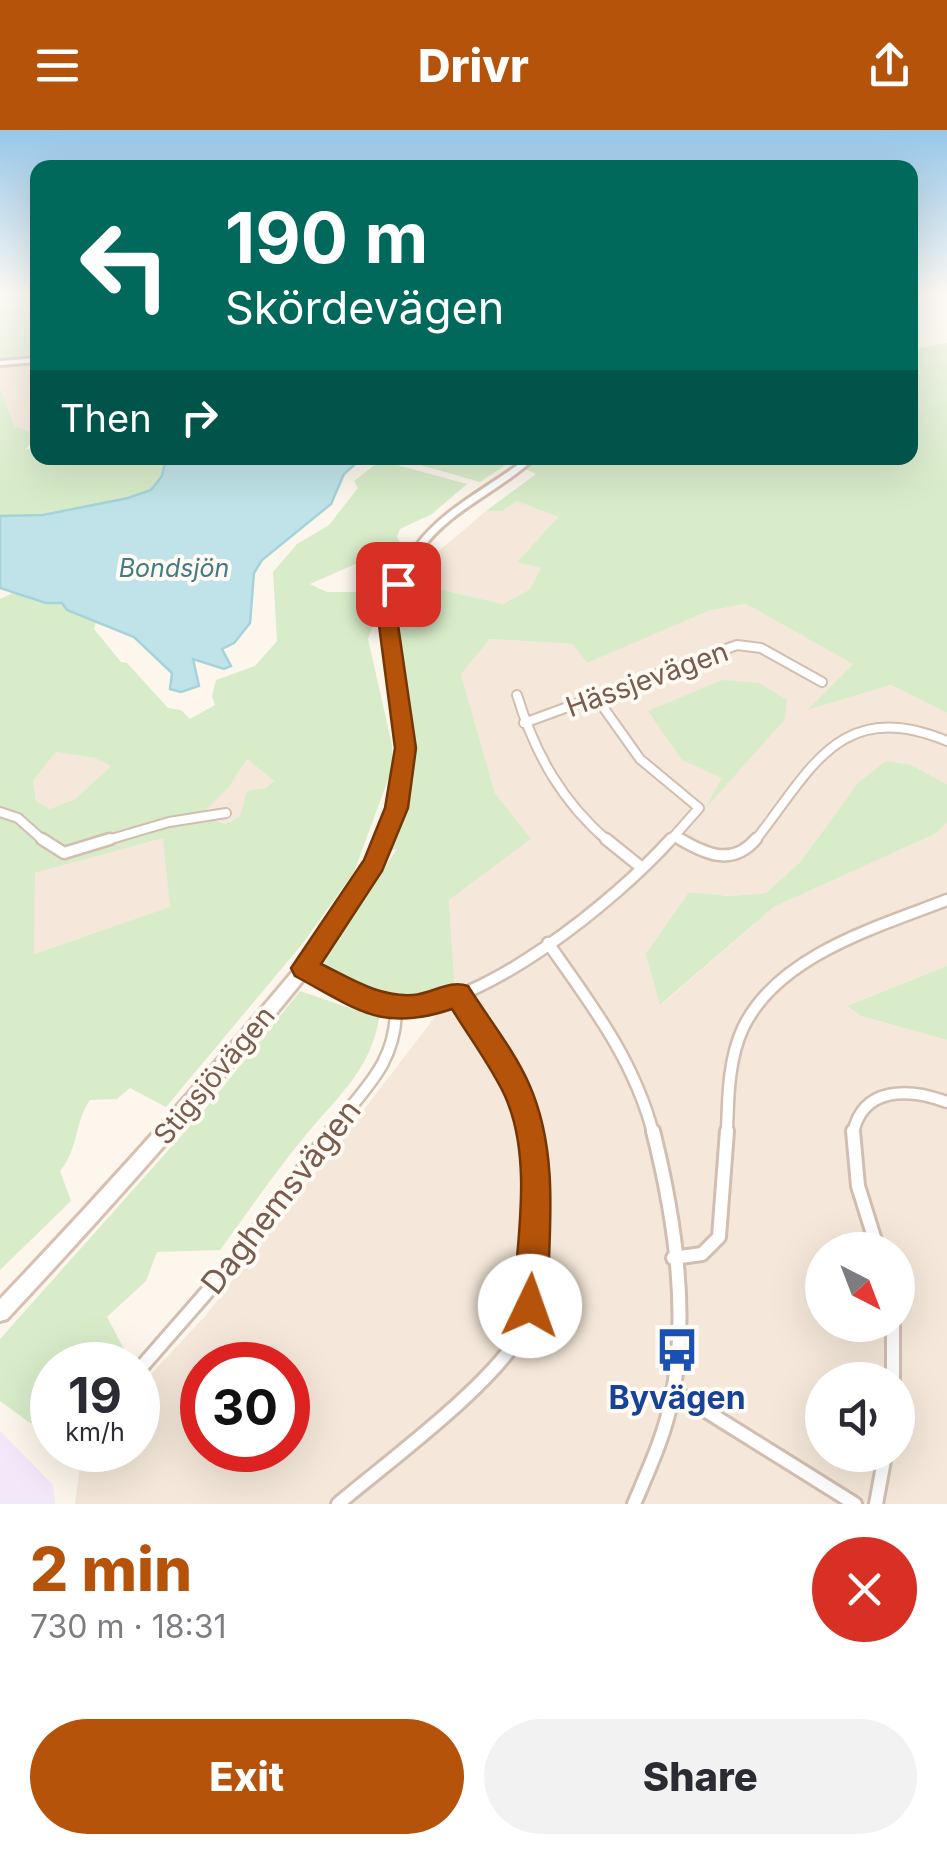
<!DOCTYPE html>
<meta charset="utf-8">
<style>
body{margin:0;font-family:Inter,sans-serif;background:#f2f2f3;color:#2b2b33;height:100vh;display:flex;flex-direction:column;font-size:38px;white-space:nowrap}
*{box-sizing:border-box;margin:0}
p{font-size:32px;color:#7c7c81}
.icon{flex:none;width:55px;height:55px;fill:none;stroke:currentColor;stroke-width:2;stroke-linecap:round;stroke-linejoin:round}
.map{position:relative;height:1374px;overflow:hidden}
.side{display:flex;flex-direction:column;background:#fff;flex:1}
.side>*{flex:none}
.banner{position:absolute;left:30px;top:30px;width:888px;height:305px;border-radius:20px;box-shadow:0 10px 40px #0002;background:#00695c;color:#fff;overflow:hidden}
.needle{width:65px;rotate:138deg}
.buttons{position:absolute;left:805px;top:1102px;display:grid;gap:20px}
.buttons a{display:grid;place-items:center;width:110px;height:110px;border-radius:50%;background:#fff;box-shadow:0 10px 40px #0002;font-size:50px}
.speed{position:absolute;left:30px;top:1212px;display:flex;gap:20px;font-size:50px;font-weight:700;text-align:center}
.speed>*{display:grid;place-content:center;width:130px;height:130px;border-radius:50%;background:#fff;box-shadow:0 10px 40px #0002;line-height:1}
.speed small{font-size:25px;font-weight:400}
.speed .limit{border:15px solid #d22;background:#fff;color:#111}
.pin{position:absolute;display:grid;place-items:center;width:85px;height:85px;color:#fff;margin:-42px;border-radius:20px;box-shadow:0 5px 15px #0006}
.me{position:absolute;width:110px;margin:-55px;rotate:3deg;stroke-linejoin:round;filter:drop-shadow(0 0 8px #0008)}
.turn{display:flex;align-items:center;gap:35px;height:210px;padding:0 30px;font-size:45px}
.turn .icon{width:130px;height:130px;stroke-width:2.5}
.turn b{display:block;font-size:70px;line-height:85px}
.then{display:flex;align-items:center;height:95px;padding:0 30px;background:#0003;gap:20px;font-size:38px}
.round{display:grid;place-items:center;flex:none;width:105px;height:105px;border-radius:52px;background:#f2f2f3}
.head{display:flex;align-items:center;justify-content:space-between;height:170px;padding:0 30px}
h1{font-size:60px;font-weight:800;line-height:75px;color:#b45309}
.button{display:flex;gap:20px;margin-top:auto;padding:20px 30px}
.button a{flex:1;height:115px;border-radius:60px;background:#b45309;color:#fff;font-size:40px;font-weight:800;line-height:115px;text-align:center}
.button a+a{background:#f2f2f3;color:#2b2b33}
header{display:flex;justify-content:space-between;align-items:center;height:130px;padding:0 30px;background:#b45309;color:#fff;font-size:45px;font-weight:800}
.map>svg:first-child{display:block}
.residential{fill:#f5e8da;fill-rule:evenodd}
.education{fill:#f3e8fa}
.green{fill:#d8ecc9;fill-rule:evenodd}
.water{fill:#bfe3e8;stroke:#a5d3da;stroke-width:2.5}
.lines{fill:none;stroke-linecap:round;stroke-linejoin:round}
.street-far2-casing{stroke:#d1beb0;stroke-width:12}
.street-far1-casing{stroke:#d1beb0;stroke-width:15}
.street-casing{stroke:#d1beb0;stroke-width:18}
.secondary-casing{stroke:#d6c0b0;stroke-width:6}
.street-far2{stroke:#fff;stroke-width:8}
.street-far1{stroke:#fff;stroke-width:10}
.street{stroke:#fff;stroke-width:12}
.secondary{fill:#fff;fill-rule:evenodd}
.route{fill:#b45309;stroke:#753606;stroke-width:2.5}
.labels{text-anchor:middle;stroke-width:8;stroke-linejoin:round;paint-order:stroke}
.far-water-label{font-size:25px;font-style:italic;fill:#437c86;stroke:#fffaf3}
.street-label{font-size:28px;fill:#7a5c4d;stroke:#fffaf3}
.near-street-label{font-size:32px;fill:#7a5c4d;stroke:#fffaf3}
.near-transit-label{font-size:32px;font-weight:bold;fill:#164399;stroke:#fffaf3}
</style>
<header><svg class="icon" aria-label="menu" viewBox="0 0 24 24"><path d="M4 6h16M4 12h16M4 18h16"/></svg>Drivr<svg class="icon" aria-label="share" viewBox="0 0 24 24"><path d="M12 15V3M7 8l5-5 5 5M5 13v7h14v-7"/></svg></header>
<div class="map">
<svg width="947" height="1374" viewBox="0 0 947 1374">
<rect width="100%" height="100%" fill="#fdf6ec"/>
<path class="residential" d="M37,218V304L14,296L8,288L0,258V234Z
M517,371L558,387L518,431L541,438L530,459L503,474L421,455L440,420L486,381H503Z
M746,474L854,534L809,579L891,555L947,583V654L911,635L858,653L800,732L766,763L730,766L689,762L661,875L774,777L937,703L947,692V836L847,876L861,886L947,910V1374H75L82,1320H138V1258L206,1185L455,861L449,770L530,709L495,663L461,544L490,509L573,514L587,532L708,481ZM822,1120H898V1195H822ZM202,1235H288V1320H202ZM822,1250H898V1325H822Z
M56,622L96,628L112,635L75,669L50,679L36,672L33,651Z
M247,629L274,651L240,686L225,694L200,684L229,657Z
M164,707L170,778L33,824L35,743Z"/>
<path class="education" d="M0,1301L53,1355L55,1374H0Z"/>
<path class="green" d="M0,164H37L38,218L26,232L0,234Z
M947,213V583L891,555L807,580L853,534L746,474L708,481L587,533L573,514L490,509L461,544L495,663L531,709L449,770L455,861C402,876 364,866 318,834L397,719L389,721C417,644 406,607 395,529L400,520L399,489L421,455L503,474L530,459L541,438L517,432L558,387L517,371L503,381H486L536,344L525,339L537,328H910V220Z
M0,258L14,296L37,304L26,319L37,321L38,328H166L162,346L151,360L128,369L43,385L0,386Z
M396,328H516L480,352Z
M386,332L467,354L432,384L400,399L397,407L401,415L390,434L369,428L310,454L327,462H386L382,476L359,471L357,479L373,496L368,509L392,615V639L354,742L303,813L166,977L130,958L117,969L90,970C74,993 79,1018 60,1041L71,1071L0,1140V469L13,463L46,473H62L67,480L96,492L94,499L121,532L127,533L168,578L181,580L190,589L215,575L212,566L216,550L255,536L277,511L273,442L297,414L329,395L358,358L354,351L377,333ZM56,622L95,628L111,636L75,669L50,679L36,671L33,651ZM247,629L274,651L266,658L247,661L240,686L225,694L201,685L229,657ZM163,708L170,777L34,824L35,743Z
M722,550L759,553L787,570L785,589L705,679L722,648L682,630L648,581Z
M886,631L911,635L947,654V692L937,703L774,777L660,875L646,824L689,762L730,766L766,763L800,732L858,653Z
M947,836V910L861,886L847,876Z
M300,861L379,888C371,940 337,967 305,1006C275,1042 248,1082 220,1120L157,1122L146,1151L107,1187L125,1221L112,1235H52V1294L30,1293L0,1271V1209L206,978Z"/>
<path class="water" d="M166,328H362L344,344L331,374L262,430L254,443L250,493L234,513L222,519L231,536L224,539L193,529L199,556L181,562L170,559L172,543L134,507L67,480L62,473H46L0,458V386L43,385L128,368L151,360L162,346Z"/>
<g class="lines">
<g class="street-far2-casing">
<path id="street-far2" d="M517,565C535,624 562,672 609,712
M596,567L640,629L699,678L669,712
M524,593L737,515L761,518L822,552
M0,682L18,688L45,712
M674,706L684,712
M101,712L169,692L226,683
M754,712C812,639 839,567 947,611"/>
</g>
<g class="street-far1-casing">
<path id="street-far1" d="M42,709L64,723L110,709
M606,709L642,738
M680,709C707,725 733,736 756,709
M548,813C591,874 634,930 653,1003
M304,838C331,854 362,878 394,879C480,882 616,770 671,709
M458,865C485,907 523,952 528,1003
M330,1003C361,961 396,936 396,879
M727,1003C728,969 728,930 743,898C778,825 878,797 947,770
M853,1003C863,956 909,958 947,972"/>
</g>
<g class="street-casing">
<path id="street" d="M853,1001L858,1056L878,1120
M673,1128L702,1124L719,1107L727,1001
M893,1195V1250
M138,1241L241,1123L332,1001
M674,1261L855,1374
M338,1374C385,1334 498,1251 522,1200C542,1159 533,1047 528,1001
M634,1374C648,1341 664,1307 671,1272C690,1186 674,1084 653,1001
M876,1374L885,1325"/>
</g>
<g class="secondary-casing">
<path id="secondary" d="M38,228V232L0,235V231Z
M527,328H535C500,361 452,379 423,418C374,482 408,545 411,616C413,654 402,692 385,725C351,796 299,856 249,916C171,1010 90,1100 7,1189L0,1191V1169C82,1083 162,995 239,905C287,848 340,791 373,723C390,690 401,651 399,614C396,539 364,485 415,417C443,378 490,357 527,328Z"/>
</g>
<use href="#street-far2" class="street-far2"/>
<use href="#street-far1" class="street-far1"/>
<use href="#street" class="street"/>
<use href="#secondary" class="secondary"/>
</g>
<linearGradient id="sky" x2="0" y2="1"><stop stop-color="#97c7e8"/><stop offset="0.46" stop-color="#fefbf6"/><stop offset="1" stop-color="#fefbf6" stop-opacity="0"/></linearGradient>
<rect width="947" height="356" fill="url(#sky)"/>
<path class="route" d="M398,448L407,454L398,495L416,618L408,678L382,741L321,834C352,849 378,867 413,865C432,864 449,849 468,856C488,888 514,920 529,954C560,1023 549,1103 547,1176L542,1188L530,1193L518,1188L513,1176C517,1110 533,1029 505,966C491,936 469,907 452,879C381,903 357,879 295,846L291,838L364,730L385,678L395,618L379,495L389,454Z"/>
<defs>
<g id="bus-bare" transform="scale(3.45)"><path d="M-5-6H5V4H4V6H2V4H-2V6H-4V4H-5ZM-3.5-4V0h7V-4ZM-3.5 1.2v1.5H-2V1.2ZM2 1.2v1.5H3.5V1.2Z" fill="#1a4fb4" stroke="#fffaf3" stroke-width="2.5" paint-order="stroke"/></g>
</defs>
<g fill-rule="evenodd">
<use href="#bus-bare" x="677" y="1220"/>
</g>
<g class="labels">
<g class="far-water-label">
<text x="174" y="447">Bondsjön</text>
</g>
<g class="street-label">
<text transform="translate(647 549) rotate(-20)" y="10">Hässjevägen</text>
<text transform="translate(214 945) rotate(-50)" y="10">Stigsjövägen</text>
</g>
<g class="near-street-label">
<text transform="translate(281 1067) rotate(-52)" y="11">Daghemsvägen</text>
</g>
<g class="near-transit-label">
<text x="677" y="1279">Byvägen</text>
</g>
</g>
</svg>
<div class="buttons">
<a><svg class="needle" viewBox="-14 -14 28 28"><path d="M0-13l5 13h-10z" fill="#e53935"/><path d="M0 13l5-13h-10z" fill="#7c7c81"/></svg></a>
<a><svg class="icon" aria-label="sound" viewBox="0 0 24 24"><path d="M4 9h4l5-4v14l-5-4H4zM17 9q2 3 0 6"/></svg></a>
</div>
<div class="speed"><div>19<small>km/h</small></div><div class="limit">30</div></div>
<div class="pin" style="left:398px;top:454px;background:#d93025"><svg class="icon" aria-label="arrive" viewBox="0 0 24 24"><path d="M6 21V4h12l-3 4 3 4H6"/></svg></div>
<svg class="me" style="left:530px;top:1176px" viewBox="-20 -20 40 40"><circle r="19" fill="#fff"/><path d="M0-13L10 11 0 6-10 11z" fill="#b45309"/></svg>
<div class="banner">
<div class="turn"><svg class="icon" aria-label="left" viewBox="0 0 24 24"><path d="M17 20v-9H6M10 6l-5 5 5 5"/></svg><div><b>190 m</b>Skördevägen</div></div>
<div class="then">Then<svg class="icon" aria-label="right" viewBox="0 0 24 24"><path d="M7 20v-9h11M14 6l5 5-5 5"/></svg></div>
</div>
</div>
<section class="side">
<div class="head"><div><h1>2 min</h1><p>730 m · 18:31</p></div><a class="round" style="background:#d93025;color:#fff"><svg class="icon" aria-label="close" viewBox="0 0 24 24"><path d="M6 6l12 12M18 6L6 18"/></svg></a></div>
<div class="button"><a>Exit</a><a>Share</a></div>
</section>
